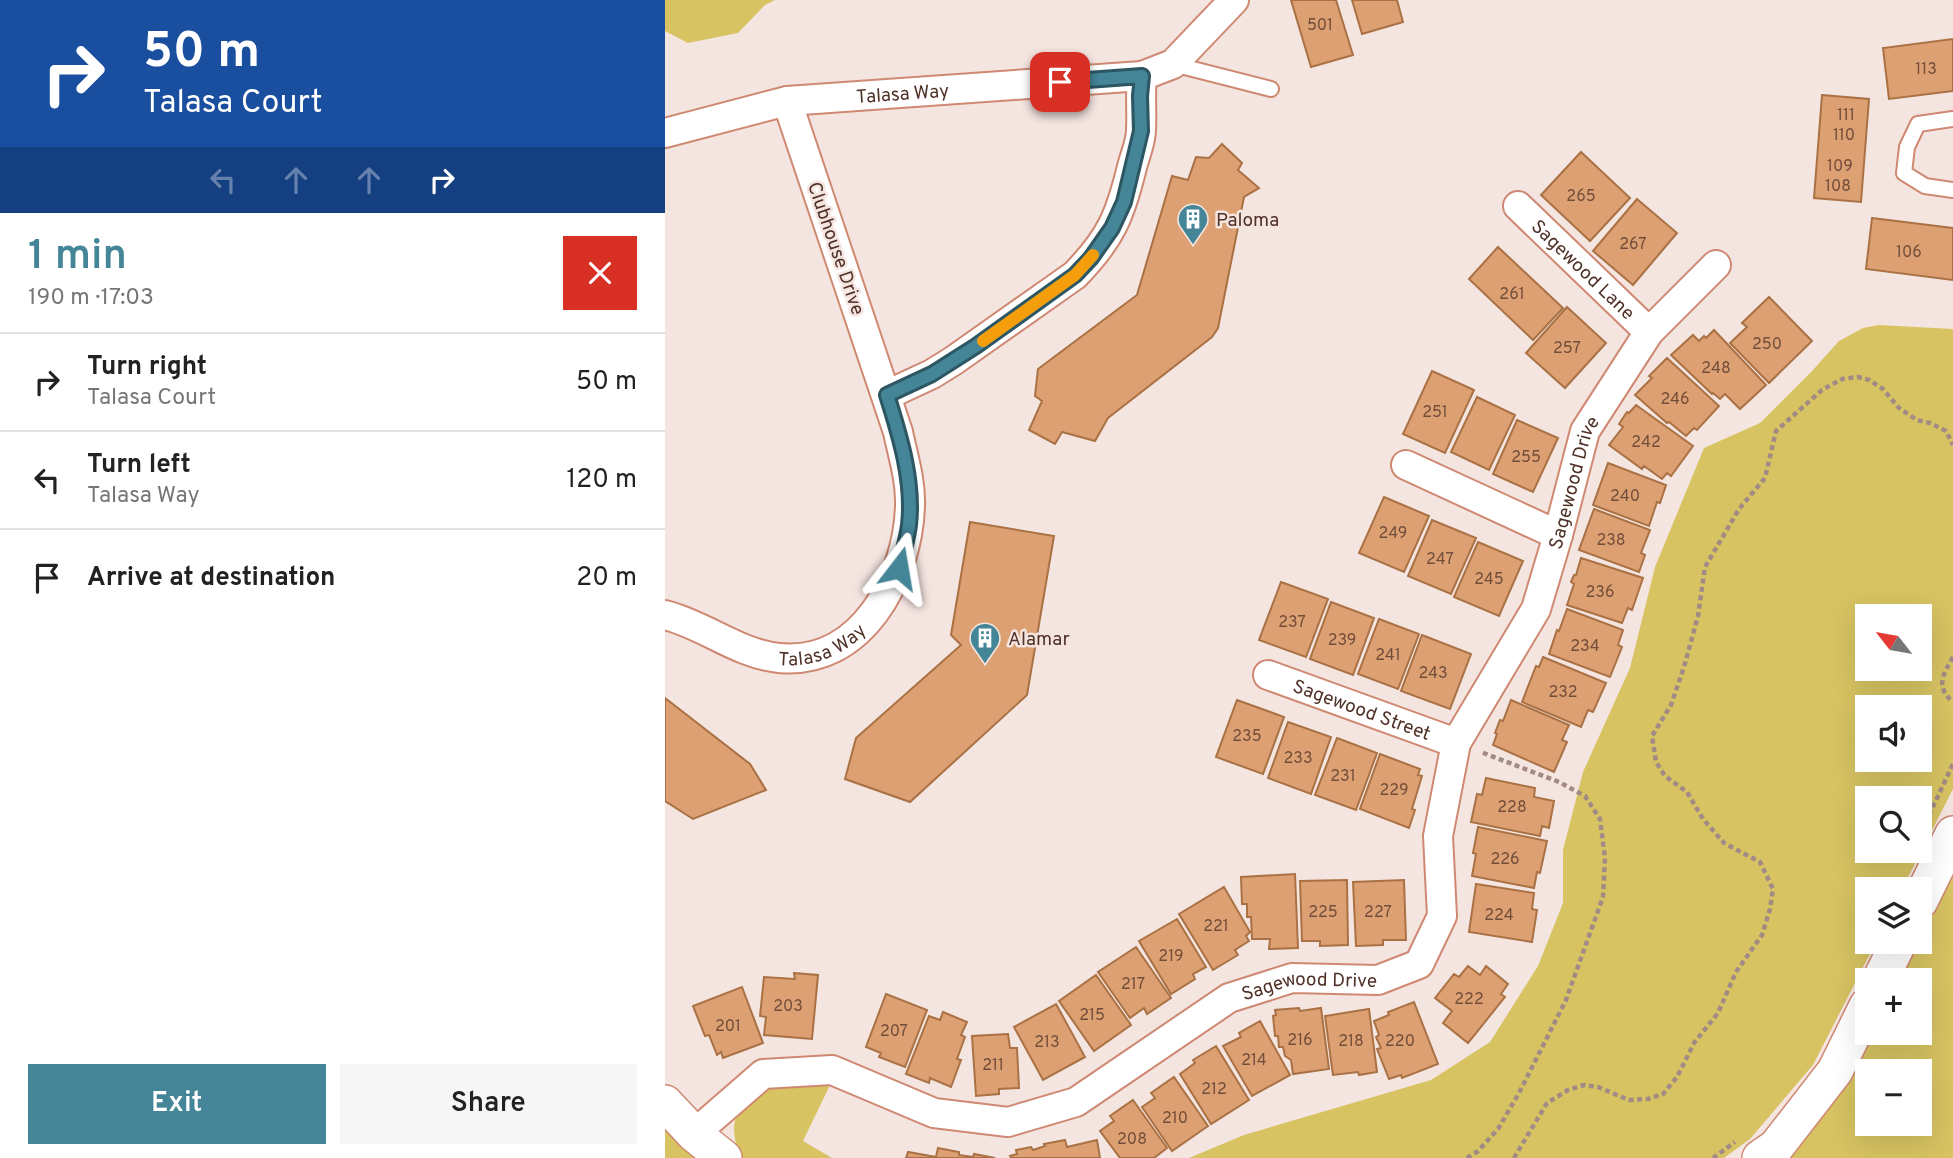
<!DOCTYPE html>
<meta charset="utf-8">
<style>
body{margin:0;font-family:Overpass,sans-serif;background:#f6f6f6;color:#222;height:100vh;display:flex;flex-direction:column;font-size:26px;white-space:nowrap}
*{box-sizing:border-box;margin:0}
p{font-size:23px;color:#767676}
.icon{flex:none;width:38px;height:38px;fill:none;stroke:currentColor;stroke-width:2;stroke-linecap:round;stroke-linejoin:round}
.map{position:relative;flex:1;overflow:hidden}
.sheet{display:flex;flex-direction:column;background:#fff;width:665px}
.sheet>*{flex:none}
.hud{background:#1a4fa0;color:#fff;overflow:hidden}
.needle{width:46px;rotate:301deg}
.fabs{position:absolute;left:1190px;top:604px;display:grid;gap:14px}
.fabs a{display:grid;place-items:center;width:77px;height:77px;border-radius:0px;background:#fff;box-shadow:0 7px 28px #0002;font-size:35px}
.pin{position:absolute;display:grid;place-items:center;width:60px;height:60px;color:#fff;margin:-30px;border-radius:14px;box-shadow:0 4px 10px #0006}
.me{position:absolute;width:77px;margin:-38px;rotate:14deg;stroke-linejoin:round;filter:drop-shadow(0 0 5px #0008)}
.turn{display:flex;align-items:center;gap:24px;height:147px;padding:0 28px;font-size:32px}
.turn .icon{width:91px;height:91px;stroke-width:2.5}
.turn b{display:block;font-size:49px;line-height:60px}
.lanes{display:flex;align-items:center;height:66px;padding:0 28px;background:#0003;justify-content:center;gap:35px;direction:ltr}
.lanes .off{opacity:.35}
.round{display:grid;place-items:center;flex:none;width:74px;height:74px;border-radius:0px;background:#f6f6f6}
.head{display:flex;align-items:center;justify-content:space-between;height:119px;padding:0 28px}
h1{font-size:42px;font-weight:600;line-height:52px;color:#448597}
.action{display:flex;gap:14px;margin-top:auto;padding:14px 28px}
.action a{flex:1;height:80px;border-radius:0px;background:#448597;color:#fff;font-size:28px;font-weight:600;line-height:80px;text-align:center}
.action a+a{background:#f6f6f6;color:#222}
ul{padding:0;list-style:none}
li{display:flex;align-items:center;gap:21px;height:98px;padding:0 28px;border-top:2px solid #e0e0e0}
li div{flex:1}
li b{display:block;font-size:26px}
li em{font-style:normal}
main{display:flex;flex:1;min-height:0}
.map>svg:first-child{display:block}
.green{fill:#d7c362;fill-rule:evenodd}
.building{fill:#dca072;stroke:#a97144;stroke-width:2}
.lines{fill:none;stroke-linecap:round;stroke-linejoin:round}
.service-casing{stroke:#cf8871;stroke-width:18}
.minor-casing{stroke:#cf8871;stroke-width:32}
.tertiary-casing{stroke:#cf8871;stroke-width:38}
.path{stroke:#a28b84;stroke-width:4.5;stroke-dasharray:5 3.5;stroke-linecap:butt}
.service{stroke:#fff;stroke-width:14}
.minor{stroke:#fff;stroke-width:28}
.tertiary{stroke:#fff;stroke-width:35}
.route-casing{stroke:#2c5662;stroke-width:18}
.route{stroke:#448597;stroke-width:12}
.slow{stroke:#f59e0b;stroke-width:12}
.labels{text-anchor:middle;stroke-width:5;stroke-linejoin:round;paint-order:stroke}
.number-label{font-size:16px;fill:#724d3a}
.street-label{font-size:19px;fill:#4f3127;stroke:#f5e5e0}
.poi-label{font-size:19px;fill:#4f3127;stroke:#f5e5e0;text-anchor:start}
</style>
<main>
<section class="sheet">
<div class="hud">
<div class="turn"><svg class="icon" aria-label="right" viewBox="0 0 24 24"><path d="M7 20v-9h11M14 6l5 5-5 5"/></svg><div><b>50 m</b>Talasa Court</div></div>
<div class="lanes"><svg class="icon off" aria-label="left" viewBox="0 0 24 24"><path d="M17 20v-9H6M10 6l-5 5 5 5"/></svg><svg class="icon off" aria-label="ahead" viewBox="0 0 24 24"><path d="M12 20V5M6 11l6-6 6 6"/></svg><svg class="icon off" aria-label="ahead" viewBox="0 0 24 24"><path d="M12 20V5M6 11l6-6 6 6"/></svg><svg class="icon" aria-label="right" viewBox="0 0 24 24"><path d="M7 20v-9h11M14 6l5 5-5 5"/></svg></div>
</div>
<div class="head"><div><h1>1 min</h1><p>190 m · 17:03</p></div><a class="round" style="background:#d93025;color:#fff"><svg class="icon" aria-label="close" viewBox="0 0 24 24"><path d="M6 6l12 12M18 6L6 18"/></svg></a></div>
<ul>
<li><svg class="icon" aria-label="right" viewBox="0 0 24 24"><path d="M7 20v-9h11M14 6l5 5-5 5"/></svg><div><b>Turn right</b><p>Talasa Court</p></div><em>50 m</em></li>
<li><svg class="icon" aria-label="left" viewBox="0 0 24 24"><path d="M17 20v-9H6M10 6l-5 5 5 5"/></svg><div><b>Turn left</b><p>Talasa Way</p></div><em>120 m</em></li>
<li><svg class="icon" aria-label="arrive" viewBox="0 0 24 24"><path d="M6 21V4h12l-3 4 3 4H6"/></svg><div><b>Arrive at destination</b></div><em>20 m</em></li>
</ul>
<div class="action"><a>Exit</a><a>Share</a></div>
</section>
<div class="map">
<svg width="1288" height="1158" viewBox="0 0 1288 1158">
<rect width="100%" height="100%" fill="#f5e5e0"/>
<path class="green" d="M0,0H110L100,5L73,33L23,43L0,31Z
M1214,325L1288,329V789L1237,889H1202V942H1211L1148,1065L1085,1139L1059,1158H524L579,1135L766,1080L825,1042L873,966L898,903V850L918,772L965,668L990,567L1039,448L1095,423L1147,371L1174,341L1198,328ZM1255,616V668H1202V616ZM1255,707V760H1202V707ZM1255,798V850H1202V798Z
M1288,874V1158H1122L1191,1069L1209,1033L1255,1032V980H1235ZM1202,1071H1255V1124H1202Z
M109,1083H166L138,1141L167,1158H78C72,1153 72,1150 71,1143C62,1109 86,1100 109,1083Z
M0,1125L36,1158H0Z"/>
<path class="building" d="M626,0H671L688,55L646,67Z
M687,0H732L738,22L697,34Z
M1288,39V91L1224,99L1218,48Z
M1157,95L1204,99L1196,202L1149,198Z
M557,144L577,163L573,170L594,188L579,197L553,328L547,337L443,418L430,441L397,432L390,444L364,430L377,401L370,396L373,369L472,295L507,176L523,180L531,157L544,158Z
M916,152L965,198L925,241L876,195Z
M972,199L1012,233L968,285L928,251Z
M1207,218L1288,228V280L1201,269Z
M833,247L898,308L868,340L804,279Z
M1104,297L1147,341L1104,383L1065,343L1082,327L1077,323Z
M902,307L941,343L900,388L861,353Z
M1049,330L1101,385L1075,409L1060,394L1055,399L1048,393L1047,394L1006,355L1028,335L1034,341L1039,336L1041,338Z
M1002,358L1054,406L1032,430L1029,428L1021,436L1004,422L1002,423L970,395L987,378L984,376Z
M767,371L809,390L780,453L738,434Z
M812,397L850,415L824,470L786,452Z
M971,405L1028,446L1006,476L1002,473L997,479L979,466L977,469L944,445L958,427L954,424L962,412L964,413Z
M852,420L893,438L868,492L828,474Z
M943,463L1001,485L995,503L992,502L984,526L928,505Z
M719,497L764,516L739,572L694,553Z
M929,509L985,530L976,553L980,555L974,572L914,550Z
M767,520L811,538L786,594L743,576Z
M305,522L389,536L362,695L245,802L180,779L191,738L296,645L286,635Z
M813,542L858,561L834,616L789,597Z
M916,558L978,578L967,610L963,608L957,623L902,605L909,584L906,582L909,575H911Z
M616,582L663,599L641,657L594,640Z
M666,602L709,618L688,675L645,659Z
M902,609L958,630L953,645L957,647L945,677L884,654L892,630L894,631Z
M714,619L754,634L733,689L693,674Z
M757,635L806,654L785,709L736,691Z
M878,657L941,683L928,712L923,710L916,727L857,702L871,666L874,667Z
M0,698L85,764L101,790L28,819L0,801Z
M572,700L619,717L598,774L551,757Z
M846,700L904,725L897,740L902,742L889,772L828,745L832,734L830,733L835,720L838,721Z
M623,722L666,737L646,794L603,778Z
M672,738L712,753L691,810L650,795Z
M715,754L755,769L753,775L757,776L747,809L750,810L744,828L695,809Z
M821,778L870,788L869,797L889,801L884,828L877,826L875,836L806,822L812,794L817,795Z
M813,827L882,841L875,873L872,872L869,888L807,876L811,854L808,853Z
M630,874L633,948L604,949L605,939H587L586,917H582V904H577L576,877Z
M682,880L683,945L655,946V941H637L635,881Z
M739,880L741,940H718V945L691,946L688,882Z
M811,884L869,893L867,909L872,910L867,942L804,932Z
M559,887L585,932L581,936L584,941L570,950L573,955L548,970L514,914Z
M512,919L541,967L528,974L530,979L506,994L474,941Z
M471,947L506,998L482,1014L479,1008L465,1018L433,972Z
M803,966L815,975L821,966L843,984L836,994L840,997L803,1043L778,1023L787,1011L770,998L789,974L794,977Z
M129,973L153,975L147,1039L99,1035L101,1017L95,1016L99,977L130,979Z
M431,975L466,1025L429,1051L394,1001Z
M77,987L98,1043L58,1058L56,1052L52,1055L44,1035L40,1036L28,1006Z
M221,994L262,1010L240,1067L214,1057L216,1053L201,1047Z
M749,1002L773,1064L737,1078L736,1075L724,1079L712,1049L716,1048L711,1037L714,1035L709,1021L724,1015L723,1012Z
M391,1004L420,1057L378,1080L349,1027Z
M634,1008L635,1011L656,1008L664,1069L628,1074L626,1060L620,1056L618,1047H614L613,1036H610L608,1016L611,1015L610,1010Z
M704,1009L712,1072L694,1075L693,1072L668,1075L660,1016Z
M278,1012L302,1022L296,1035L300,1037L292,1059L296,1060L286,1087L265,1078L264,1083L241,1074L264,1016L275,1020Z
M595,1021L625,1075L587,1096L558,1046L576,1037L574,1033Z
M343,1034L345,1048H352L354,1088L334,1089V1094L311,1096L307,1036Z
M551,1046L584,1100L546,1124L515,1074L530,1063L528,1060Z
M509,1077L543,1126L507,1151L477,1107L490,1098L486,1093Z
M468,1100L502,1148L489,1158H455L435,1131L449,1121L445,1116Z
M400,1140L402,1147L432,1140L435,1158H346L345,1156L352,1154L351,1150L366,1147L368,1150L380,1146L379,1144Z
M273,1148L294,1152V1155L308,1157L309,1154L330,1158H241L243,1152L271,1157Z"/>
<g class="lines">
<g class="service-casing">
<path id="service" d="M508,64L606,89
M1288,119L1253,124L1242,147L1239,173L1260,186L1288,190"/>
</g>
<g class="minor-casing">
<g id="minor">
<path id="s1" d="M0,133L122,101L477,76L508,64L569,0"/>
<path id="s2" d="M853,206L984,332"/>
<path d="M222,395L267,374L288,361L410,275C446,238 455,216 467,167C470,155 476,142 476,130C477,112 475,94 477,76"/>
<path d="M741,465L893,535"/>
<path id="s3" d="M0,615C40,625 73,654 114,658C197,666 243,577 245,506C246,481 238,456 233,432L122,101"/>
<path id="s4" d="M603,675L791,743"/>
<path id="s5" d="M29,1134L98,1074L167,1070L269,1113L343,1122L411,1102L564,998L627,978L713,980L754,964L777,916L773,836L791,743L871,609L893,535L920,431L984,332L1051,265"/>
</g>
</g>
<g class="tertiary-casing">
<path id="tertiary" d="M1255,901L1288,834
M1215,980L1234,942
M0,1103L29,1134L59,1158
M1095,1158L1111,1147L1170,1071L1202,1006"/>
</g>
<path class="path" d="M1288,657C1278,674 1270,687 1288,702
M1264,815L1288,764
M802,1158L813,1151L833,1129L854,1093L901,1000L938,897L940,858L935,819L920,796L894,782L816,752
M849,1158L882,1103L903,1090L919,1085L933,1087L964,1100L983,1099L998,1094L1012,1077L1029,1043L1053,1013L1071,972L1097,935L1105,909L1108,889L1095,862L1059,843L1038,819L1022,792L1000,776L991,762L987,736L1006,705L1019,667L1033,616L1040,567L1074,509L1100,478L1111,431L1157,390L1177,379L1193,377L1204,380L1218,389L1234,408L1252,420L1265,423L1281,431L1288,445
M1048,1158L1070,1142"/>
<use href="#service" class="service"/>
<use href="#minor" class="minor"/>
<use href="#tertiary" class="tertiary"/>
</g>
<g class="lines">
<g class="route-casing">
<path id="route" d="M234,568C238,554 242,540 244,525C249,482 235,436 222,395L267,374L311,346L410,275L426,258L447,228L459,202L476,131L475,96L477,76L395,82"/>
</g>
<use href="#route" class="route"/>
<path class="slow" d="M318,341L410,275L428,255"/>
</g>
<defs>
<g id="building-pin" transform="scale(1.575)"><path d="M0 17L-7.5 6A9.5 9.5 0 1 1 7.5 6Z" fill="#448597" stroke="#f5e5e0"/><path d="M-4-6H4V6H1V3H-1V6H-4ZM-2.5-4.3h1.7v1.8h-1.7ZM.8-4.3h1.7v1.8H.8ZM-2.5-1h1.7V.8h-1.7ZM.8-1h1.7V.8H.8Z" fill="#fff"/></g>
</defs>
<g fill-rule="evenodd">
<use href="#building-pin" x="528" y="219"/>
<use href="#building-pin" x="320" y="638"/>
</g>
<g class="labels">
<g class="number-label">
<text x="655" y="30">501</text>
<text x="1261" y="74">113</text>
<text x="1181" y="120">111</text>
<text x="1179" y="140">110</text>
<text x="1175" y="171">109</text>
<text x="1173" y="191">108</text>
<text x="916" y="201">265</text>
<text x="968" y="249">267</text>
<text x="1244" y="257">106</text>
<text x="847" y="299">261</text>
<text x="1102" y="349">250</text>
<text x="902" y="353">257</text>
<text x="1051" y="373">248</text>
<text x="1010" y="404">246</text>
<text x="770" y="417">251</text>
<text x="981" y="447">242</text>
<text x="861" y="462">255</text>
<text x="960" y="501">240</text>
<text x="728" y="538">249</text>
<text x="946" y="545">238</text>
<text x="775" y="564">247</text>
<text x="824" y="584">245</text>
<text x="935" y="597">236</text>
<text x="627" y="627">237</text>
<text x="677" y="645">239</text>
<text x="920" y="651">234</text>
<text x="723" y="660">241</text>
<text x="768" y="678">243</text>
<text x="898" y="697">232</text>
<text x="582" y="741">235</text>
<text x="633" y="763">233</text>
<text x="678" y="781">231</text>
<text x="729" y="795">229</text>
<text x="847" y="812">228</text>
<text x="840" y="864">226</text>
<text x="658" y="917">225</text>
<text x="713" y="917">227</text>
<text x="834" y="920">224</text>
<text x="551" y="931">221</text>
<text x="506" y="961">219</text>
<text x="468" y="989">217</text>
<text x="804" y="1004">222</text>
<text x="123" y="1011">203</text>
<text x="427" y="1020">215</text>
<text x="63" y="1031">201</text>
<text x="229" y="1036">207</text>
<text x="635" y="1045">216</text>
<text x="686" y="1046">218</text>
<text x="735" y="1046">220</text>
<text x="382" y="1047">213</text>
<text x="589" y="1065">214</text>
<text x="328" y="1070">211</text>
<text x="549" y="1094">212</text>
<text x="510" y="1123">210</text>
<text x="467" y="1144">208</text>
</g>
<g class="street-label">
<text dy="7" stroke="none"><textPath href="#s1" startOffset="242">Talasa Way</textPath></text>
<text transform="translate(172 248) rotate(71)" y="7">Clubhouse Drive</text>
<text dy="7" stroke="none"><textPath href="#s2" startOffset="91">Sagewood Lane</textPath></text>
<text dy="7" stroke="none"><textPath href="#s5" startOffset="1314">Sagewood Drive</textPath></text>
<text dy="7" stroke="none"><textPath href="#s3" startOffset="168">Talasa Way</textPath></text>
<text dy="7" stroke="none"><textPath href="#s4" startOffset="100">Sagewood Street</textPath></text>
<text dy="7" stroke="none"><textPath href="#s5" startOffset="684">Sagewood Drive</textPath></text>
</g>
<g class="poi-label">
<text x="551" y="226">Paloma</text>
<text x="343" y="645">Alamar</text>
</g>
</g>
</svg>
<div class="fabs">
<a><svg class="needle" viewBox="-14 -14 28 28"><path d="M0-13l5 13h-10z" fill="#e53935"/><path d="M0 13l5-13h-10z" fill="#767676"/></svg></a>
<a><svg class="icon" aria-label="sound" viewBox="0 0 24 24"><path d="M4 9h4l5-4v14l-5-4H4zM17 9q2 3 0 6"/></svg></a>
<a><svg class="icon" aria-label="search" viewBox="0 0 24 24"><circle cx="10" cy="10" r="6"/><path d="M15 15l6 6"/></svg></a>
<a><svg class="icon" aria-label="layers" viewBox="0 0 24 24"><path d="M12 4l9 5-9 5-9-5zM3 14l9 5 9-5"/></svg></a>
<a>+</a>
<a>−</a>
</div>
<div class="pin" style="left:395px;top:82px;background:#d93025"><svg class="icon" aria-label="arrive" viewBox="0 0 24 24"><path d="M6 21V4h12l-3 4 3 4H6"/></svg></div>
<svg class="me" style="left:234px;top:568px" viewBox="-20 -20 40 40"><path d="M0-17L14 15 0 8-14 15z" fill="#448597" stroke="#fff" stroke-width="4"/></svg>
</div>
</main>
